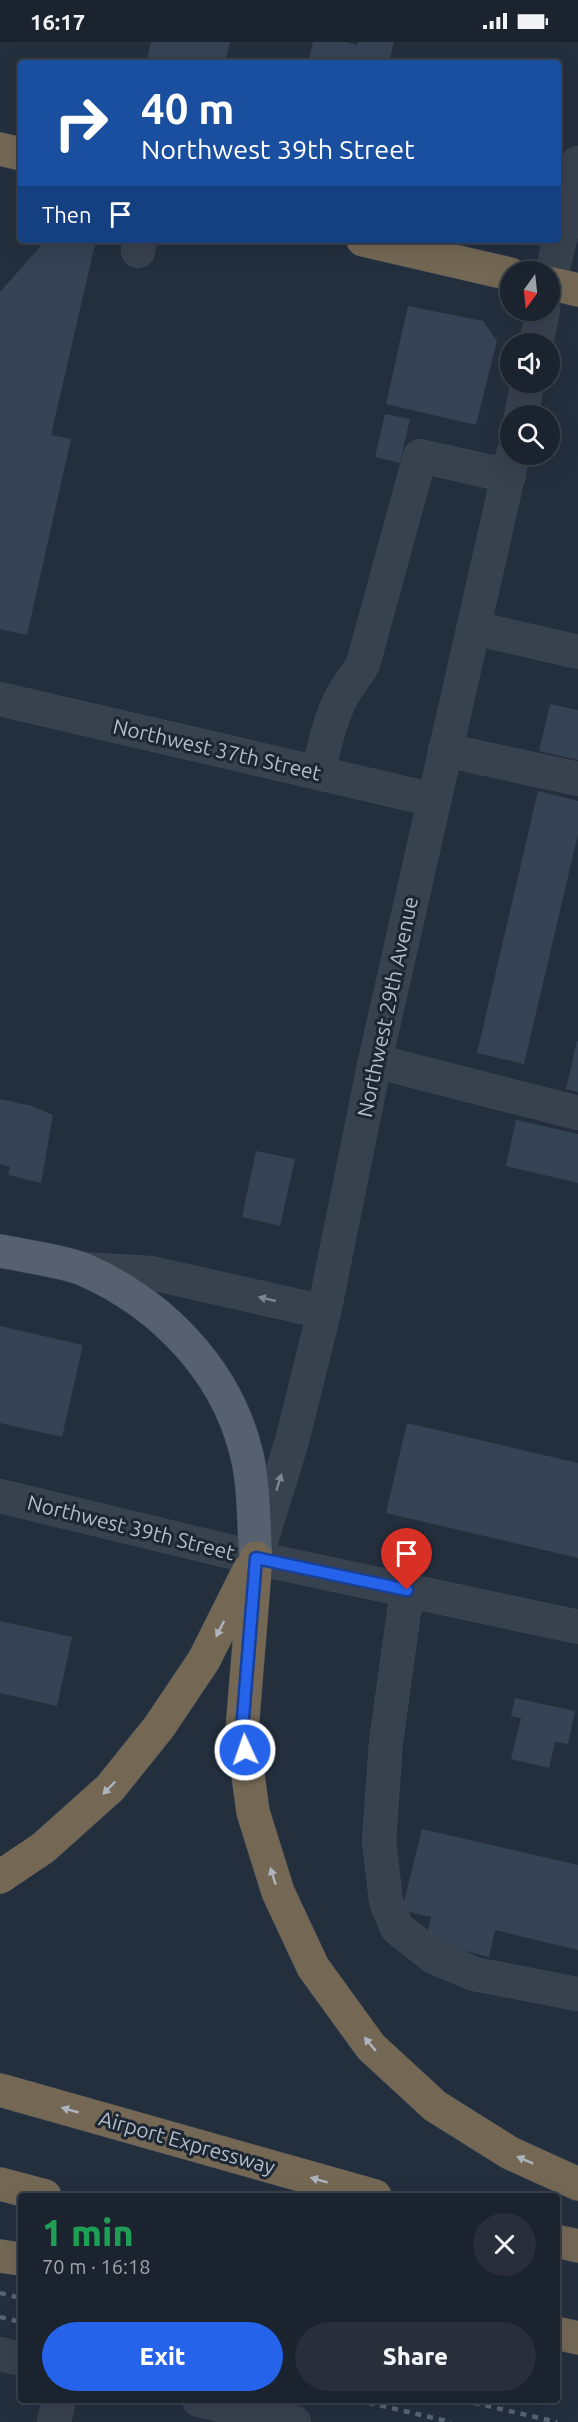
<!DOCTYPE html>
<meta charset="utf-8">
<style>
body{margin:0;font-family:Ubuntu,sans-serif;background:#282f3a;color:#f1f3f6;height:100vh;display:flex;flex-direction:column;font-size:22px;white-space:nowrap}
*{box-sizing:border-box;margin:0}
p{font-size:20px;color:#a0a4aa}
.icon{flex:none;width:33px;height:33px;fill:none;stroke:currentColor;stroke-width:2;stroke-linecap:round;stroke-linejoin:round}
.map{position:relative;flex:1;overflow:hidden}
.side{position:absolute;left:18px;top:2151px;width:542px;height:210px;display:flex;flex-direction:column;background:#1b232e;border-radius:6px;box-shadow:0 6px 24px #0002,0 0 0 2px #39404a}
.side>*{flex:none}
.hud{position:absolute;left:18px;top:18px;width:543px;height:183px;border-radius:6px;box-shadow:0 6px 24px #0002,0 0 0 2px #39404a;background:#1a4fa0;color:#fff;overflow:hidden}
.needle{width:39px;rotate:195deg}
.controls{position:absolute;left:500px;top:219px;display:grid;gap:12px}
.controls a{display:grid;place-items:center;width:60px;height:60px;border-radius:50%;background:#1b232e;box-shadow:0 6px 24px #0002,0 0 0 2px #39404a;font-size:30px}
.pin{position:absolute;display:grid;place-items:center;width:51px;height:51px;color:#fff;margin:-62px -26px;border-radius:50% 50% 50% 0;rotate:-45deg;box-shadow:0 0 6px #0007}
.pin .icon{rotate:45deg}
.me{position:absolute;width:66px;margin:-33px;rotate:357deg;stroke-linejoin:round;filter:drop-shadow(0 0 4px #0008)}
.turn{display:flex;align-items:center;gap:21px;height:126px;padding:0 24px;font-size:27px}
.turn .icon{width:78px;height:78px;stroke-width:2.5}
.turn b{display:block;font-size:42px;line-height:51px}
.then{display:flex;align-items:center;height:57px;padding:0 24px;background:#0003;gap:12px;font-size:22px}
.round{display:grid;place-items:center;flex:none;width:63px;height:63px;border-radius:32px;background:#282f3a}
.overview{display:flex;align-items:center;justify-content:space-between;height:102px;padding:0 24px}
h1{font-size:36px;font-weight:800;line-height:45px;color:#1e9e55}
.cta{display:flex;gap:12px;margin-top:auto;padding:12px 24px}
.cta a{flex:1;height:69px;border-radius:36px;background:#2563eb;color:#fff;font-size:24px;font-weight:800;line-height:69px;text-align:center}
.cta a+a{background:#282f3a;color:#f1f3f6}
.status{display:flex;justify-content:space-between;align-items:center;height:42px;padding:0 30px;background:#1b232e;direction:ltr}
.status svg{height:16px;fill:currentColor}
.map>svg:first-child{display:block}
.building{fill:#364354}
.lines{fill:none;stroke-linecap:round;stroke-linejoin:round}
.minor-casing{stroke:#414a57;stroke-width:34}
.major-casing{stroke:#414a57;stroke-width:34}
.highway-casing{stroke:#434c59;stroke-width:34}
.minor{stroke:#38414e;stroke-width:33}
.major{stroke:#56606e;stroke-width:33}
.highway{stroke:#746855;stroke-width:33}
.rail{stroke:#5a6575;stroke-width:4.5;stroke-dasharray:6 6;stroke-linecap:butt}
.oneway{fill:#7c8592}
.oneway2{fill:#aeb4bd}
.route-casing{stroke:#184099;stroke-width:15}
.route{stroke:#2563eb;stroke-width:10}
.labels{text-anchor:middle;stroke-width:6;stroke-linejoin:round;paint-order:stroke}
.street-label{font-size:21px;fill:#b4bcc9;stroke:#1d2633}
</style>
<div class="status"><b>16:17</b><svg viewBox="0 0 49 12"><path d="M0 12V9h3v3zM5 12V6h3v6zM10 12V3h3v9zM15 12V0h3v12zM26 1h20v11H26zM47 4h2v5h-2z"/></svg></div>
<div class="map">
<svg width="578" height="2380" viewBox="0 0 578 2380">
<rect width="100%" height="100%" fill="#242f3e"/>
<path class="building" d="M151,0H230L225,21H146Z
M313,0H346L357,3L358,0H394L389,21H308Z
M46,198H96L51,393L71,397L27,593L0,587V250Z
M408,264L483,279L497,299L476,383L386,362Z
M385,372L410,377L400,421L375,415Z
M550,662L578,668V718L539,709Z
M538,749L578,759V792L524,1022L477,1011Z
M577,999H578V1050L566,1047Z
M0,1057L32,1064L53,1073L41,1141L8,1133L10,1125L0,1122Z
M516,1078L578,1092V1141L506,1124Z
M256,1109L295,1117L280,1184L242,1175Z
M0,1284L83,1303L62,1395L0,1381Z
M407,1381L578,1421V1516L386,1471Z
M0,1579L72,1595L57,1664L0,1651Z
M515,1656L575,1669L568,1702L555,1700L549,1726L511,1717L521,1676L511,1674Z
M422,1787L578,1823V1908L495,1888L489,1915L425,1899L431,1875L402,1868Z"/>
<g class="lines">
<g class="minor-casing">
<path id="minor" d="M138,209L140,198
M549,243L578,121
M536,302L543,268
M521,374L528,340
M474,586L578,610
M0,657L434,758
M445,708L578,737
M318,731C324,706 329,681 340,658C346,645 357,634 363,622L420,414L509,434
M375,1019L578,1071
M83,1227L151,1231L324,1270
M0,1454L256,1516L578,1585
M257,1512L292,1399L324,1270L375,1019L513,412
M407,1548L386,1700L379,1799L386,1859L397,1886L434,1915L474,1932L578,1952
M0,2312L21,2317
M199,2358L294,2380
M54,2380L59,2358"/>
</g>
<g class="major-casing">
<path id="major" d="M0,1209C24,1214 64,1219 85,1228C160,1261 224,1326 245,1406C255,1441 253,1480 256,1516"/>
</g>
<g class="highway-casing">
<path id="highway" d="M0,107L21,112
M363,198L510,232
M549,241L578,248
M256,1516L242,1688L253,1770L278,1850L313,1925L371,2005L435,2064L510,2111L578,2142
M0,1835L43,1806L110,1746L159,1685L204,1618L249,1528
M0,2048L375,2154
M0,2142L45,2154
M556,2199L578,2204
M0,2214L21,2217
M556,2291L578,2296"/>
</g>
<use href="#minor" class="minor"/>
<use href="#major" class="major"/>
<use href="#highway" class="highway"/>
<path class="rail" d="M0,2251L21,2256
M0,2275L21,2280
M357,2358L451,2380
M462,2358L557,2380"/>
</g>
<defs><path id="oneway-solid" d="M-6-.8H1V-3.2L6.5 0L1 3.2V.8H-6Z" transform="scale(1.5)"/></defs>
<g class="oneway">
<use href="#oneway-solid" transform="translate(267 1257) rotate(-167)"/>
<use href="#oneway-solid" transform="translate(279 1440) rotate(-73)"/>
</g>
<g class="oneway2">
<use href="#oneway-solid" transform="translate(220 1587) rotate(117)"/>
<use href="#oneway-solid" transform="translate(109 1746) rotate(134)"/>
<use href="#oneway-solid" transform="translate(273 1834) rotate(-107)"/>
<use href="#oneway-solid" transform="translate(370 2002) rotate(-130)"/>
<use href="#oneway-solid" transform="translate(70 2068) rotate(-164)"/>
<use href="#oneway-solid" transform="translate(525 2118) rotate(-156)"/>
<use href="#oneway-solid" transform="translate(319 2138) rotate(-164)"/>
</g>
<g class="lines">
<g class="route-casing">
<path id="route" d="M245,1708L242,1688L256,1516L407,1548"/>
</g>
<use href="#route" class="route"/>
</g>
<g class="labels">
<g class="street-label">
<text transform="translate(217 708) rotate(13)" y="7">Northwest 37th Street</text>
<text transform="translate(388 965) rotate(-78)" y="7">Northwest 29th Avenue</text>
<text transform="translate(131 1486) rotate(14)" y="7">Northwest 39th Street</text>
<text transform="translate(187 2101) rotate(16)" y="7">Airport Expressway</text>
</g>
</g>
</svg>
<div class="controls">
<a><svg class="needle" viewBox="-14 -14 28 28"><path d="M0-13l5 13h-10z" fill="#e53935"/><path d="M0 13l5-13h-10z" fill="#a0a4aa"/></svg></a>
<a><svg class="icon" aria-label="sound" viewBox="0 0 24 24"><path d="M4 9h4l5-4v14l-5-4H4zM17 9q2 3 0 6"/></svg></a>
<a><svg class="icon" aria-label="search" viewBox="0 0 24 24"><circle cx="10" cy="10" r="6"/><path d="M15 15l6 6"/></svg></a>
</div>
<div class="pin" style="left:407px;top:1548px;background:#d93025"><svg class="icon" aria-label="arrive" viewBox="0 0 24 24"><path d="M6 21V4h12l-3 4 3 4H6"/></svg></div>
<svg class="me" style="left:245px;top:1708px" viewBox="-20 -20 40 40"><circle r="17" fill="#2563eb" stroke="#fff" stroke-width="3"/><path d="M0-11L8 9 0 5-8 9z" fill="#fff"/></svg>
<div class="hud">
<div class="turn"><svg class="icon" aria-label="right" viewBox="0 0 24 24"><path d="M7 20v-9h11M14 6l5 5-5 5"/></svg><div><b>40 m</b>Northwest 39th Street</div></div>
<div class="then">Then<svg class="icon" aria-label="arrive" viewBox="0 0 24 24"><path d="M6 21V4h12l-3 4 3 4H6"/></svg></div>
</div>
<section class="side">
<div class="overview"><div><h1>1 min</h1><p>70 m · 16:18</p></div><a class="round"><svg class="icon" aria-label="close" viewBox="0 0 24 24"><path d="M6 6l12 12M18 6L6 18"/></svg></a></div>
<div class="cta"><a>Exit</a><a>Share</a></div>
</section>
</div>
